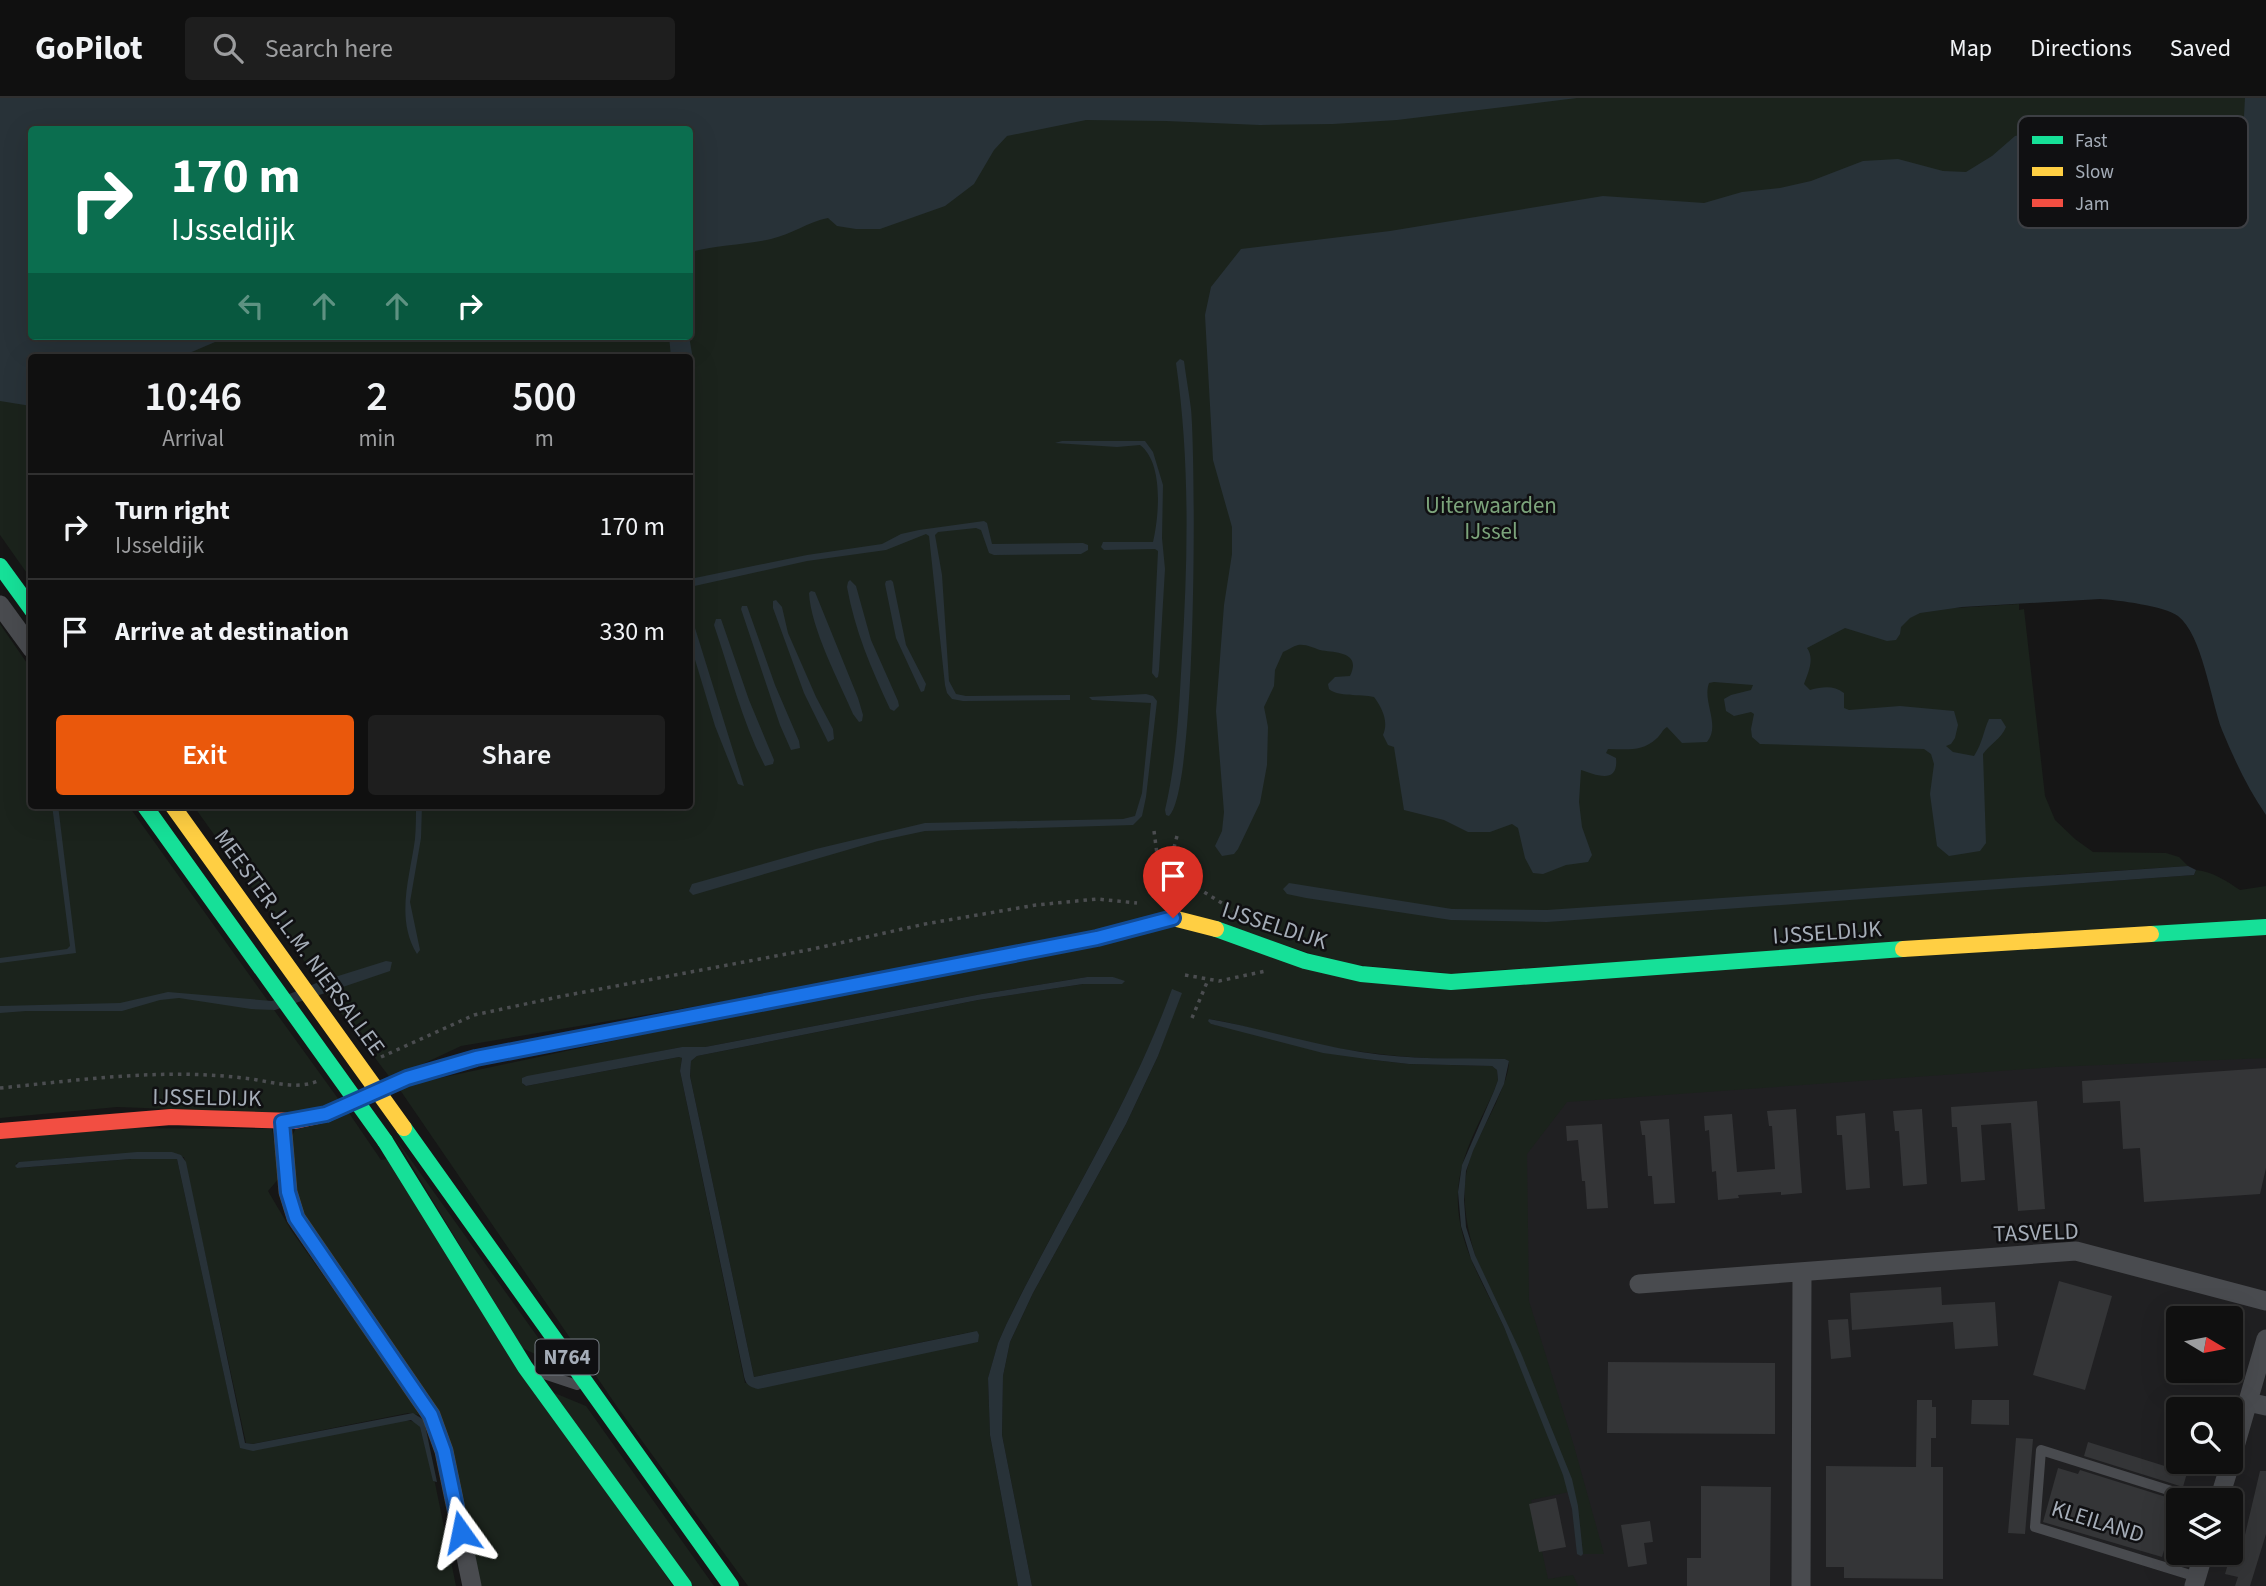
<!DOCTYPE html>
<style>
body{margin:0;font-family:"Source Sans 3",sans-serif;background:#1e1e1e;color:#f1f3f6;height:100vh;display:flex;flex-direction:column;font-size:26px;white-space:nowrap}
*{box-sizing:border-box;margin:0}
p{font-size:23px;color:#9c9d9f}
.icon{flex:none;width:38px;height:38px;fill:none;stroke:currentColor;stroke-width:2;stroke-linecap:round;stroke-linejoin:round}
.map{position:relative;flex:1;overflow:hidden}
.side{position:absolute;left:28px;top:256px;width:665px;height:455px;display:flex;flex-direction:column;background:#101010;border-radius:7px;box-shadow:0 7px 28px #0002,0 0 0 2px #303030}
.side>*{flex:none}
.top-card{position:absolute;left:28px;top:28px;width:665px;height:214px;border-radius:7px;box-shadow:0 7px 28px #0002,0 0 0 2px #303030;background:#0b6e4f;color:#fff;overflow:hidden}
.needle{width:46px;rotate:100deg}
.tools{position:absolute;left:2166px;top:1208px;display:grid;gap:14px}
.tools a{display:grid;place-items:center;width:77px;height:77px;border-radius:7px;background:#101010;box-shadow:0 7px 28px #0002,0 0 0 2px #303030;font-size:35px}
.pin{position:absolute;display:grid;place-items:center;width:60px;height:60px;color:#fff;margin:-72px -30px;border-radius:50% 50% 50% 0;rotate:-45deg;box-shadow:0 0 7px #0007}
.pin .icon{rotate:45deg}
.me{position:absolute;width:77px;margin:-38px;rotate:348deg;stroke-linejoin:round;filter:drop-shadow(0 0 5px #0008)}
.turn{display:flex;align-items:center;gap:24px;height:147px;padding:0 28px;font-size:32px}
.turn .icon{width:91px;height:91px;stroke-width:2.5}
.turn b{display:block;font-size:49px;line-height:60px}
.lanes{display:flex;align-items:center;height:66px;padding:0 28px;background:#0003;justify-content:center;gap:35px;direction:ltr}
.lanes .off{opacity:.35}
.eta{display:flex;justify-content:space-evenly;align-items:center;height:119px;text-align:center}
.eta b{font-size:42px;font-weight:600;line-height:49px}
.cta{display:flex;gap:14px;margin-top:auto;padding:14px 28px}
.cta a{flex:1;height:80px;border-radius:7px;background:#ea580c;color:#fff;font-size:28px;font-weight:600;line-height:80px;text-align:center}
.cta a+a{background:#1e1e1e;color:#f1f3f6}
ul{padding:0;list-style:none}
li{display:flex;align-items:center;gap:21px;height:105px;padding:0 28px;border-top:2px solid #303030}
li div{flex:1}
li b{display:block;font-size:26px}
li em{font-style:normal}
header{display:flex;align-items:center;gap:42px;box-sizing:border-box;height:98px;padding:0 35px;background:#101010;border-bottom:2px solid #303030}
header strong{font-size:33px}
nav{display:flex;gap:38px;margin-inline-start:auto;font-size:24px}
.search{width:490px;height:63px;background:#1e1e1e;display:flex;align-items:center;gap:18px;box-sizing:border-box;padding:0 24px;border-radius:7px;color:#9c9d9f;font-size:26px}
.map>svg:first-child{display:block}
.built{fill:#202022;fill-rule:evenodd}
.green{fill:#1b231c;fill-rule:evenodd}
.water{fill:#283238}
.building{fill:#343537}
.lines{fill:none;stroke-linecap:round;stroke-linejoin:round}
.path{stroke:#4b4d50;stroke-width:3.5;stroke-dasharray:3.5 5;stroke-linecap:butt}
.lane{stroke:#494b4f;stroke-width:10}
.street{stroke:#494b4f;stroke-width:19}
.fast{stroke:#16e098;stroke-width:16}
.slow{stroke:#ffcf43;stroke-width:16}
.jam{stroke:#f24e42;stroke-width:16}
.fast-bridge{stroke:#16e098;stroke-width:16}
.slow-bridge{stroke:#ffcf43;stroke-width:16}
.route-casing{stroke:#114b97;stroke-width:18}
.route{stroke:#1a73e8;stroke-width:12}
.labels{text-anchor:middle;stroke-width:5;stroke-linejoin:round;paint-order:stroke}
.shield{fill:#101012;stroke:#787e86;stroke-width:2}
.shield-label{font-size:21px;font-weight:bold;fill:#a5adb8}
.park-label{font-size:23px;fill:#7ca47b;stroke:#101012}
.street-label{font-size:23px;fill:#a5adb8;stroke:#101012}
.key{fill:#101012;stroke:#3d3f44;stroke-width:2}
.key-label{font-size:19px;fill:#a5adb8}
</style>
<header>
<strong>GoPilot</strong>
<div class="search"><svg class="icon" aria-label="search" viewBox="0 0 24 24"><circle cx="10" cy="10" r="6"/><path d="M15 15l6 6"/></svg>Search here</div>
<nav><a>Map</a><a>Directions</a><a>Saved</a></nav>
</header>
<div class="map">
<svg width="2266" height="1488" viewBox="0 0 2266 1488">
<rect width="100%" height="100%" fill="#161616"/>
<path class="built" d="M2266,854V1488H1543L1531,1478L1494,1046L1544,963ZM2179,1220H2231V1272H2179ZM2179,1311H2231V1363H2179ZM2179,1402H2231V1454H2179Z"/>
<path class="green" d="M798,0H2266L1954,510L2019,506V512L2024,511L2045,698L2055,722L2075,741L2093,754L2166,755L2179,759L2188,768L2054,777V787L2194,777L2196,772C2214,774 2226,783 2240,792L2266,788V824L1448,875L1343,866L1195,818L828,886L461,948L391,981L325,894L330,892L321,883L319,884L193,707H690V259H53L91,238H690V32Z
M31,271V481L0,437V287Z
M0,526L31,571L32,707H128L268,903H265L270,912H274L342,1006L306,1016L117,1009L0,1020Z
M1167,824L1348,880L2266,833V960L2055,969L1567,1004L1527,1056L1529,1203L1574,1348L1604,1456H1583L1578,1408L1475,1157C1465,1123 1459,1089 1472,1055C1479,1038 1488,1022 1496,1005C1501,992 1509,977 1509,963L1505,961C1439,963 1373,958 1308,945C1275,938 1242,926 1209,921L1211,926L1374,962L1409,966L1492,968L1497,972L1498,982L1494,993C1479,1026 1460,1057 1458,1094C1455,1144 1484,1186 1504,1229C1528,1281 1549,1335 1568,1389L1569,1394L1531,1402L1548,1481L1573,1477L1578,1488H1032L1002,1337L1003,1278L1010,1244L1033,1195L1126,1026L1158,958L1181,895L1172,892C1129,1009 1060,1115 1006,1227L998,1245L988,1280L990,1337L1018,1488H748L618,1310L398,989ZM1087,879H1113L1122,886H1083L978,902L697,958L691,963L690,978L754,1279L976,1233L745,1285L680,973L682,960L679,959L526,988L523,986V980L682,949H705L982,896Z
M349,1015L381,1062L387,1061L673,1488H477L446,1346L300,1117L291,1040L296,1030Z
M118,1030L272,1031L280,1079L268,1093L291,1132L404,1291L419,1317L408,1315L253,1346L246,1345L184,1059H76L16,1065L18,1070L131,1061H177L240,1349L404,1322L417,1324L420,1329L435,1385L456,1488H0V1041Z
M393,1037L557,1266L522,1250Z
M552,1294L586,1308L714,1488H691Z"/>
<path class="water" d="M0,0H1577L1397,22L1333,26L1260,27L1166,23L1086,22L1007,38L994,52L974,86L945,108L880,131H856L837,128L828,120C808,124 792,136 771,141C745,147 716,147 690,154V32H32V238H229L180,259H32L31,308L0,303Z
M2245,0H2266V717C2248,691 2234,661 2222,632C2211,603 2202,536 2178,518C2165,508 2117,502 2100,501L1962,509L1920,515L1910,520L1901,529L1900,536L1896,542L1887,543L1845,530L1807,550C1815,561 1808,575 1804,586L1810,592C1823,589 1833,587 1844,595V610L1849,612L1900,608L1954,613L1958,627L1955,640L1951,646L1946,648L1953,654L1974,658C1983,644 1983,634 1989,621H2001L2006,629C2001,641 1990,646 1983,656L1986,745L1980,753L1949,758L1937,748L1930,696L1934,666L1931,656L1924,651L1760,646L1752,639L1751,631L1754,616L1751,614L1734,618L1726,613L1724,601L1731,597L1751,592L1753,587L1714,584L1709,585C1702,604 1721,627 1707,644L1682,645L1667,629C1662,632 1661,637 1656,641C1642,654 1626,651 1608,651L1606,655L1616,660C1619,688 1594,676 1581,672L1579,704L1582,729L1592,757L1588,764L1566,767L1543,776L1533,775L1525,760L1518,730L1512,726L1490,734H1468L1444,722L1404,712L1394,649L1388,647L1383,637C1389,623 1382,610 1374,599C1360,596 1338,599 1329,591L1328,586L1335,579L1350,578C1362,553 1335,555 1320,552C1313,550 1307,546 1298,547C1293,548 1288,552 1283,554L1275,572L1274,588L1264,609L1268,629L1267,667L1260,705L1238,751L1234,756L1222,758L1215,748L1222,733L1224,714L1216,613L1224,507L1232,456V429L1213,362L1205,217L1211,189L1241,151L1390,133L1603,98L1704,105L1742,94L1780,90L1811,83L1863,63L1898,61L1943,73L1966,74L1992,58L2015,38L2093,24L2123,21L2161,36L2205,43L2225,41L2237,32L2244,18Z
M669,238H689L695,273L690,307V259H671Z
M1180,261L1184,263C1186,279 1189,295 1191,311C1196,364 1197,692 1169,718L1166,717L1165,712C1177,661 1179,610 1182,558C1188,460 1190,362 1176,265Z
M1062,343H1145L1153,354L1163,387L1162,440L1165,471L1159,572L1158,579L1156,580L1152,575L1158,453L1155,451L1104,452L1101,449L1103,444H1153C1159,418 1164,365 1140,347L1117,349L1055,345Z
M984,423L987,425L992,446L1083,445L1088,447V452L1081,456L994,457L989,455L981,432L976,430L938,434L935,437L942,477L949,583L956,596L966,598L1070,597V602L963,603L952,601L947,595L945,587L929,438L926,436L886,452L807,463L690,489V481L807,457L882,446L901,436L919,432Z
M850,482L856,488L871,542L898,603L899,608L894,613L890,611C871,570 855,533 847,489L848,484Z
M891,482L893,484L906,547L926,586L924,593L921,594L896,540L885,486L886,483Z
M811,493L815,494L858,600L863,617L862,623L859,624L853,616C839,583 811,531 809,495Z
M776,502L782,509L788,535L816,599L833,631L834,641L828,644L804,595L773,510V503Z
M742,508H747L775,587L799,643L800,650L791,652L780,627L741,511Z
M690,519L695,530L744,688L738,686L715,628L690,545Z
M716,521H721L749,602L774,662L773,666L765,668C742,624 730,573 714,527Z
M1146,596L1153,598L1157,603L1146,699L1142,718L1133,727L925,733L878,743L693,797L689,793L692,786L816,751L925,725L1123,721L1135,718L1142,695L1151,605L1092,602L1089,599Z
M52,707H58L76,855L0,865V860L67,851L70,848Z
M416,707H422L421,740L410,804L420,852L417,856C395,820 410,779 415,741C416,730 416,718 416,707Z
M2188,768L2196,772L2194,777L1547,824L1451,822L1306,800L1287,796L1283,791L1289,785L1452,811L1547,812Z
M386,863L392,864L390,873L275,912L251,911L179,900L160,902L122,913H26L0,915V908L120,905L168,894L272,903L319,884Z
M1087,879H1113L1125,883L1122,886H1083L978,902L697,958L691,963L690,978L754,1279L977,1233L979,1237L978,1244L758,1291C746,1288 745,1284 743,1273L680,973L682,960L679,959L526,988L522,985V980L527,978L682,949H705L982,896Z
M1172,891L1182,895L1158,958L1126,1026L1033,1195L1010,1244L1003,1278L1002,1337L1032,1488H1018L990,1337L988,1280L998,1245L1006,1227C1060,1115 1129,1009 1172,891Z
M1209,921C1260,930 1310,946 1361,954C1409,962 1457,960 1505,961L1509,963L1504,986L1473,1053L1466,1073L1464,1102L1466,1129L1475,1157L1521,1255L1572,1381L1578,1408L1583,1456L1581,1458L1577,1456L1572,1411L1563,1377L1504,1229L1471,1161L1461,1128L1458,1094L1462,1067L1494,993L1498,982L1497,972L1492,968L1409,966L1374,962L1323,955L1211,926L1208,923Z
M137,1054H172L181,1057L186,1064L245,1345L253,1346L413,1315L424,1322L437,1384L433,1383L420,1329L411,1322L253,1353L240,1350L177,1061H131L17,1070L15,1068L19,1064Z"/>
<path class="building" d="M2266,970V1070L2260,1096L2144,1104L2140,1050L2123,1051L2120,1003L2083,1005L2082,983Z
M2037,1003L2045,1111L2018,1113L2011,1025L1981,1027L1985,1082L1961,1084L1957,1029H1952L1951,1009Z
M1796,1011L1802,1095L1781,1097V1094L1738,1097L1739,1100L1718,1102L1716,1073L1712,1074L1709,1032L1705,1033L1704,1018L1732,1016L1737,1074L1775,1071L1772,1028H1769L1767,1013Z
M1922,1011L1927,1086L1903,1088L1899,1033H1895L1893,1013Z
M1865,1015L1870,1090L1846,1092L1842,1037H1837L1836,1018Z
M1669,1021L1675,1105L1654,1106L1652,1078H1648L1645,1037H1642L1640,1023Z
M1602,1026L1608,1110L1587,1111L1585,1083H1582L1578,1042L1567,1043L1566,1028Z
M2059,1183L2112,1198L2085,1292L2033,1277Z
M1941,1189L1942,1207L1995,1204L1998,1248L1955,1251L1953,1224L1852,1232L1850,1195Z
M1848,1221L1851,1259L1831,1261L1828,1222Z
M1608,1264L1775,1265V1336L1607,1335Z
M1917,1302H1932V1309H1936V1340H1931V1369H1943V1481L1844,1480V1469H1826V1368L1916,1369Z
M1972,1302H2009V1327L1971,1326Z
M2016,1340L2033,1341L2025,1436L2008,1435Z
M2088,1344L2187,1375L2183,1389L2084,1358Z
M2058,1370L2078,1376L2080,1372L2179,1403L2162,1459L2043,1424Z
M2260,1373H2266V1436L2250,1488H2235L2238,1479L2225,1476L2231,1456L2240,1458Z
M1701,1388L1771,1389L1770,1488H1687V1460H1701Z
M1556,1400L1566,1449L1539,1454L1529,1406Z
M1650,1423L1653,1444L1644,1445L1647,1466L1628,1469L1621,1427Z"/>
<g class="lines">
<path class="path" d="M1154,733L1157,756L1171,774L1235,813
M1177,738L1171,761L1177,776
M1185,877L1219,883L1266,873
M1192,920L1208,882
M381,959L474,917L563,898L813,851L925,826L1036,807L1097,801L1137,805
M0,990C81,982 162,970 243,980C268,982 293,993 318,983"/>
<path class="lane" d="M535,1273L577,1287
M2169,1470L2179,1436
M2197,1479L2035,1429L2041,1352L2200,1402"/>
<path class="street" d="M0,507L32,551
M282,1024L288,1094L296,1120L431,1317L444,1353L472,1488
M1639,1186L2076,1153L2266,1203
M2248,1304L2266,1308
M2231,1362L2266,1241
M2219,1402L2231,1363
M1801,1488L1802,1174
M2194,1488L2204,1454"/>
<path class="fast" d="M0,468L32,512
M1216,831L1305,863L1361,876L1451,884L1903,851
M2151,836L2266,829
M327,1016L407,980L476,960L911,876
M404,1030L731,1488
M385,1043L525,1269L684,1488"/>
<path class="slow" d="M1903,851L2151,836
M911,876L1097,840L1173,820L1216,831"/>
<path class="jam" d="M0,1033L171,1019L295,1023L327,1016"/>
<path class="fast-bridge" d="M144,707L385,1043"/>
<path class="slow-bridge" d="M172,707L404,1030"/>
</g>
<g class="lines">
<g class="route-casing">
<path id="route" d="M461,1434L444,1353L431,1317L296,1120L288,1094L282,1024L326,1016L407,980L476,960L1097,840L1173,820"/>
</g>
<use href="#route" class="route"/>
</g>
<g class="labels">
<rect class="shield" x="535.5" y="1241.5" width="63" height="35" rx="5"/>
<g class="shield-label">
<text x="567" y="1266">N764</text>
</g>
<g class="park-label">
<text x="1491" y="415">Uiterwaarden<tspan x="1491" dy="26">IJssel</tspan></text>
</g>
<g class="street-label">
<text transform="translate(1275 827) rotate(18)" y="8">IJSSELDIJK</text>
<text transform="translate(1827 834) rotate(-4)" y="8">IJSSELDIJK</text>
<text transform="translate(300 844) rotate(54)" y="8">MEESTER J.L.M. NIERSALLEE</text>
<text transform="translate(207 999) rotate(1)" y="8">IJSSELDIJK</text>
<text transform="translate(2036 1134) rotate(-2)" y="8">TASVELD</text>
<text transform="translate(2098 1423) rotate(17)" y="8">KLEILAND</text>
</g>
</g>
<rect x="2018" y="18" width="230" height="112" rx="10" class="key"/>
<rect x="2032" y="38" width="31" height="8" fill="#16e098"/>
<rect x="2032" y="69" width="31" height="9" fill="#ffcf43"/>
<rect x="2032" y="101" width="31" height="8" fill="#f24e42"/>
<g class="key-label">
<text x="2075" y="49">Fast</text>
<text x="2075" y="80">Slow</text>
<text x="2075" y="112">Jam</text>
</g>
</svg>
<div class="tools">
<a><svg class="needle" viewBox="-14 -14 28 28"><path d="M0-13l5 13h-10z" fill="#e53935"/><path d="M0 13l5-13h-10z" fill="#9c9d9f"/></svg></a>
<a><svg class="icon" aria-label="search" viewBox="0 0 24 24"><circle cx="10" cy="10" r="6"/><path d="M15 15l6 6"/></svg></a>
<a><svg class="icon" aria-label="layers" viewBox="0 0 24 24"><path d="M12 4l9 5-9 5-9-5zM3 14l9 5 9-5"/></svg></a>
</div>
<div class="pin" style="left:1173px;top:820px;background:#d93025"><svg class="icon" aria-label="arrive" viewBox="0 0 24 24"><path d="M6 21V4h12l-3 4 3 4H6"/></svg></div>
<svg class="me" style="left:461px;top:1434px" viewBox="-20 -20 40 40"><path d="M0-17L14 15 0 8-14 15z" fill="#1a73e8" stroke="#fff" stroke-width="4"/></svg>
<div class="top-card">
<div class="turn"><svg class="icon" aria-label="right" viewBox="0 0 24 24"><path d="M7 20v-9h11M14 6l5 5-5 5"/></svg><div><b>170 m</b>IJsseldijk</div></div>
<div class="lanes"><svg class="icon off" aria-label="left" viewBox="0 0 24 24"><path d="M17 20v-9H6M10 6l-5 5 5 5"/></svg><svg class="icon off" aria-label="ahead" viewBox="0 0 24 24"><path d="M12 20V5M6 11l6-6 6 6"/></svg><svg class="icon off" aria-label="ahead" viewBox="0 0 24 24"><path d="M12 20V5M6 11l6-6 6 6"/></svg><svg class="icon" aria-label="right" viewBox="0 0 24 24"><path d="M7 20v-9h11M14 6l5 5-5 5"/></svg></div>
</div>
<section class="side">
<div class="eta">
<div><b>10:46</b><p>Arrival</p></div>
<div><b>2</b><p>min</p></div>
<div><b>500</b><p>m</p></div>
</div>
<ul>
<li><svg class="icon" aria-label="right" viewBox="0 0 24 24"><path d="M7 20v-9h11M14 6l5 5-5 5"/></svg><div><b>Turn right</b><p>IJsseldijk</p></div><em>170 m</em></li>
<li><svg class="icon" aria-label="arrive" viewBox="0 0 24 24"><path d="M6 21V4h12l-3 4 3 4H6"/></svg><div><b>Arrive at destination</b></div><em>330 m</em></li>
</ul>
<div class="cta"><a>Exit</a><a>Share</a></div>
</section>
</div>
